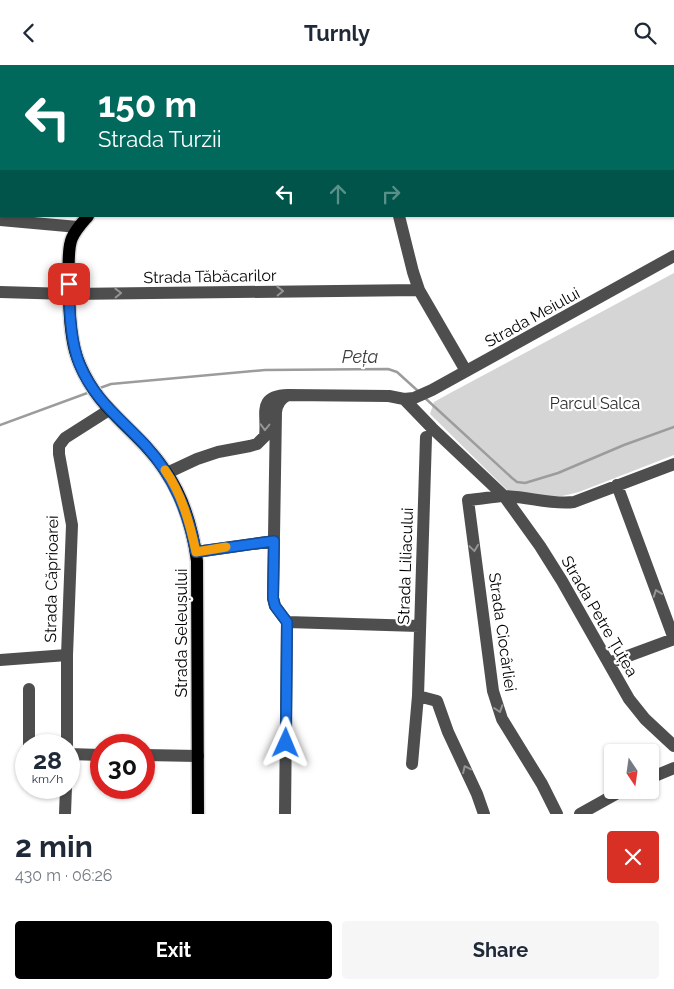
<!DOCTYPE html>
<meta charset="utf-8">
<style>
body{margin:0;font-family:Raleway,sans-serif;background:#f6f6f7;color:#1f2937;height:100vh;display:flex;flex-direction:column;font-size:19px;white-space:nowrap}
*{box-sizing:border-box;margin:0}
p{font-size:16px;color:#747a83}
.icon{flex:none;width:28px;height:28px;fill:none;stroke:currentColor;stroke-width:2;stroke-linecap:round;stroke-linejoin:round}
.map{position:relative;height:749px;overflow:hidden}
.sheet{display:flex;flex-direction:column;background:#fff;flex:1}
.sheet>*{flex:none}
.guide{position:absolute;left:0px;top:0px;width:675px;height:152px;box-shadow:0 1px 4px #0004;background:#00695c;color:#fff;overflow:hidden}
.needle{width:32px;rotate:167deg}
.tools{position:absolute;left:604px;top:679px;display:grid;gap:10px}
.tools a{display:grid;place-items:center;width:55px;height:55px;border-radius:5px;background:#fff;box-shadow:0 1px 4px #0004;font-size:25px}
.speed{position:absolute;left:15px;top:669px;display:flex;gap:10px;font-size:25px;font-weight:700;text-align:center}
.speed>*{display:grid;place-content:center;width:65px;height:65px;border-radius:50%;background:#fff;box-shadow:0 1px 4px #0004;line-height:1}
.speed small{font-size:12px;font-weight:400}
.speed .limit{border:8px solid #d22;background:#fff;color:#111}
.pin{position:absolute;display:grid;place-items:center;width:42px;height:42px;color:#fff;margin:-21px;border-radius:10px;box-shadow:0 2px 8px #0006}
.me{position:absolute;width:55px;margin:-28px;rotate:1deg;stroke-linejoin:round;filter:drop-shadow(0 0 4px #0008)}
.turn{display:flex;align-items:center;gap:18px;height:105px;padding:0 15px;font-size:22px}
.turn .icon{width:65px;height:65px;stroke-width:2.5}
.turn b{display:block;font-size:35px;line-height:42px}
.lanes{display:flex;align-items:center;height:48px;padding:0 15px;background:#0003;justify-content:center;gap:25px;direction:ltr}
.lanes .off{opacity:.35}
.round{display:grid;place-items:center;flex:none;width:52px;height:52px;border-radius:5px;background:#f6f6f7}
.overview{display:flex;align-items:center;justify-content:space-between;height:85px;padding:0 15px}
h1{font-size:30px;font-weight:700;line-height:38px}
.primary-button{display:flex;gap:10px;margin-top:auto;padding:10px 15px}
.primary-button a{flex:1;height:58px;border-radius:5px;background:#000;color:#fff;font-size:20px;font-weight:700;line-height:58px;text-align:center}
.primary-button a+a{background:#f6f6f7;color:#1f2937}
header{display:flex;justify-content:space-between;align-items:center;height:65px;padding:0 15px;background:#fff;font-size:22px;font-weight:700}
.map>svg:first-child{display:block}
.green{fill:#d5d5d5}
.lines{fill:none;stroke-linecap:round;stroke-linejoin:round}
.stream{stroke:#9c9c9c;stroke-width:2.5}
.major-casing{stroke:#dbdbdb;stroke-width:15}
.minor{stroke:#4e4e4e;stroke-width:12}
.major{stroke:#000;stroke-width:12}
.oneway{stroke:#959595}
.route-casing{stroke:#114b97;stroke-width:12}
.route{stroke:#1a73e8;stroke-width:9}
.slow{stroke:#f59e0b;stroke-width:9}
.labels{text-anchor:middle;stroke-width:4.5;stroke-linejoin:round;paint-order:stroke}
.street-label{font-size:16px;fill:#000;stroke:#fff}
.park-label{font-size:16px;fill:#2c2c2c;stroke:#fff}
.water-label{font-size:18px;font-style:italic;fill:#3d3d3d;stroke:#fff}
</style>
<header><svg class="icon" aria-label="back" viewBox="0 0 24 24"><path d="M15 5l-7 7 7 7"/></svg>Turnly<svg class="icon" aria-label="search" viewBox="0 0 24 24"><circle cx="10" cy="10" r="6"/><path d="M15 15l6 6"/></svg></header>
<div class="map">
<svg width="674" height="749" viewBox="0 0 674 749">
<rect width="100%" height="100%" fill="#fff"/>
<path class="green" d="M674,208V390L579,427L558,432L508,426L430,349L434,337L452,327Z"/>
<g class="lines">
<path class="stream" d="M97,324L111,319L265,305L388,304L397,307L418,326
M425,333L512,413L517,417L525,418L558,408L624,380L674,362
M0,360L90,327"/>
<g class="major-casing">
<path id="major" d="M155,0V1
M88,151C82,158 76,164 72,173C67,184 69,209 69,222C69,242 70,267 75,286C81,307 95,330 110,345C129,366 151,383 166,407C184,433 193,466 197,496L198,749"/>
</g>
<path class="minor" d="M12,1L14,0
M291,1L292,0
M439,1L442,0
M0,12L1,11
M399,151L413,207L419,225L466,306
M0,155L78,162
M0,227L69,229L419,225
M404,334L414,333L432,325L674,191
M167,408L197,394L218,387L250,381L257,379L265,371C268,349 256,331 288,330L389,331L404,334L432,363L504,431L540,481L562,516L629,634L645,654L674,681
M617,420L674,574
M196,487L274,476
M287,557L419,561
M0,595L67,590
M609,598L674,574
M418,631L437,636L448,667L477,729L484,749
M29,680V624
M67,680V590L72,460L59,389V381L65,373L109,345
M69,689L101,690
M144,690L198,691
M412,699L418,631L426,372
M650,713L674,703
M65,749L66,722
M285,749L287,557L275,541L273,533L276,347C277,339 281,333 288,330
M557,749L542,719L502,654L493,626L468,435C479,434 492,432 503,431C527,431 550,440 574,437L674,399
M580,749L623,725"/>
<use href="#major" class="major"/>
</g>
<defs><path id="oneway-chevron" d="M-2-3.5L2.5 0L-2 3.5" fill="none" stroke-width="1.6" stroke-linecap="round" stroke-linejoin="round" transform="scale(1.25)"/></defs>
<g class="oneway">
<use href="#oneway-chevron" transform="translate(280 226) rotate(-1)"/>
<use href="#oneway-chevron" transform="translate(118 228) rotate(-1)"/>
<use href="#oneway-chevron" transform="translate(265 362) rotate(91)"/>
<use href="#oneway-chevron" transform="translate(474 483) rotate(82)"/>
<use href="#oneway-chevron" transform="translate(657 528) rotate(-110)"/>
<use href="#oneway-chevron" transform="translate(499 644) rotate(72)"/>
<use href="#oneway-chevron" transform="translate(466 704) rotate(-115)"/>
</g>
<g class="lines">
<g class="route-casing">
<path id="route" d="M69,219C69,244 70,274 79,298C94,335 120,353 146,381C174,412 188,447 196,487L274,476L273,533L275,541L287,557L286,678"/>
</g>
<use href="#route" class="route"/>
<path class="slow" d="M165,405C182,429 190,459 196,487L226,482"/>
</g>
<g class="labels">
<g class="street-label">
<text transform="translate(210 211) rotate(-1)" y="6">Strada Tăbăcarilor</text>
<text transform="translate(532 252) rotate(-29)" y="6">Strada Meiului</text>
<text transform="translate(405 501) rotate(-88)" y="6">Strada Liliacului</text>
<text transform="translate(51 514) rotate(-89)" y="6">Strada Căprioarei</text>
<text transform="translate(600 551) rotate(60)" y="6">Strada Petre Țuțea</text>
<text transform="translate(503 567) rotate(82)" y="6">Strada Ciocârliei</text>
<text transform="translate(181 568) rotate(-90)" y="6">Strada Seleușului</text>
</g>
<g class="park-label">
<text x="595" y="344">Parcul Salca</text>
</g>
<g class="water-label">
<text x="360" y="298">Peța</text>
</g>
</g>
</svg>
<div class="tools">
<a><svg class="needle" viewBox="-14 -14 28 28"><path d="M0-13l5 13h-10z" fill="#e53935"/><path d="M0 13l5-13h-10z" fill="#747a83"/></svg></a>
</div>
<div class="speed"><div>28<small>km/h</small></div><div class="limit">30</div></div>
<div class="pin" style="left:69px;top:219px;background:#d93025"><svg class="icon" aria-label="arrive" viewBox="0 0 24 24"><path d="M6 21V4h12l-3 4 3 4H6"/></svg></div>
<svg class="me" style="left:286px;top:678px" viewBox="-20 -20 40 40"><path d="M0-17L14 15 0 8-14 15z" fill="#1a73e8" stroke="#fff" stroke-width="4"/></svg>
<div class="guide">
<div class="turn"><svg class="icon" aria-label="left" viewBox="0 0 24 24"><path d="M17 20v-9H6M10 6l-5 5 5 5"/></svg><div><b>150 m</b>Strada Turzii</div></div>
<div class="lanes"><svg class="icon" aria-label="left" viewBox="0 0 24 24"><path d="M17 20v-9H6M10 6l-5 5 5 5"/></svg><svg class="icon off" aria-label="ahead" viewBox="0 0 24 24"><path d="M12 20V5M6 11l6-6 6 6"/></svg><svg class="icon off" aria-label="right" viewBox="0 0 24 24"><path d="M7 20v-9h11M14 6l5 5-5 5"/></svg></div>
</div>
</div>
<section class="sheet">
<div class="overview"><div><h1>2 min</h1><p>430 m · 06:26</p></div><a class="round" style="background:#d93025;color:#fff"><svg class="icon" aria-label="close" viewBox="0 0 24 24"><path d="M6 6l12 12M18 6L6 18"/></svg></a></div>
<div class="primary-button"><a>Exit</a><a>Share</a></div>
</section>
